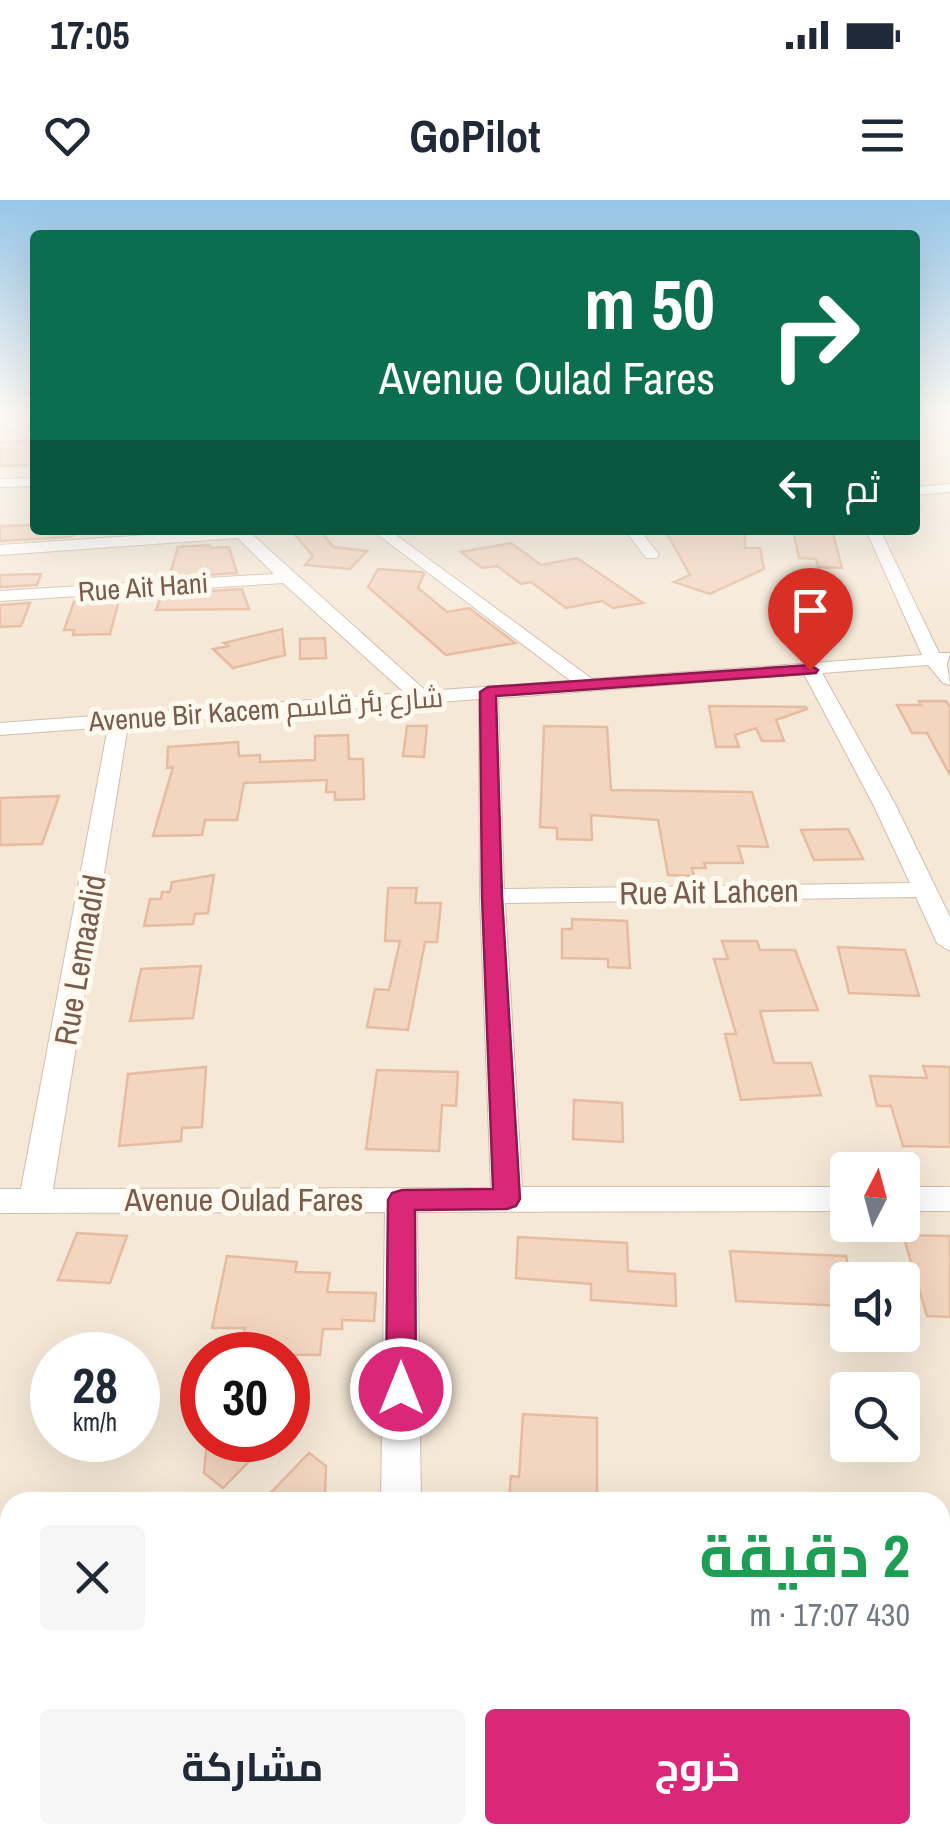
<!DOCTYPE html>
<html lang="ar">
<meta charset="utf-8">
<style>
body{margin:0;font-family:"Archivo Narrow",Cairo,sans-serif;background:#f6f6f7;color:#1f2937;direction:rtl;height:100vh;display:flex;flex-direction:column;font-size:38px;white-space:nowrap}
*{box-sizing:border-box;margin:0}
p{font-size:32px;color:#747a83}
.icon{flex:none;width:55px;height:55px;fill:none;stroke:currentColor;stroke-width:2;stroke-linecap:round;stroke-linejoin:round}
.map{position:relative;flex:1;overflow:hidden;direction:ltr}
.sheet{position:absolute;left:0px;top:1292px;width:950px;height:352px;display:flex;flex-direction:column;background:#fff;border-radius:30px 30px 0 0;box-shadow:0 10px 40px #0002;direction:rtl}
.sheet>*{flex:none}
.top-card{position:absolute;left:30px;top:30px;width:890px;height:305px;border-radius:10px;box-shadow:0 10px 40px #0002;direction:rtl;background:#0b6e4f;color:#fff;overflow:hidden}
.needle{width:65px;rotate:6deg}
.buttons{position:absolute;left:830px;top:952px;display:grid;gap:20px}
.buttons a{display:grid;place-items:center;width:90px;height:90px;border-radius:10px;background:#fff;box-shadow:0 10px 40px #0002;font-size:50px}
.speed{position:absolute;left:30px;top:1132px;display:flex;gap:20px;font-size:50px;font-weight:700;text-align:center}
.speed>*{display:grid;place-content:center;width:130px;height:130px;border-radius:50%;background:#fff;box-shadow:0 10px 40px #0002;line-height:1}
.speed small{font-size:25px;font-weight:400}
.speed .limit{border:15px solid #d22;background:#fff;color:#111}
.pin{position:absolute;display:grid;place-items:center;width:85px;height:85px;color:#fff;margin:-102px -42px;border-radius:50% 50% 50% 0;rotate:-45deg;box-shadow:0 0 10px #0007}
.pin .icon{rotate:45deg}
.me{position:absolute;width:110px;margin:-55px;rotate:0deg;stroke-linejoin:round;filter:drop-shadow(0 0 8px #0008)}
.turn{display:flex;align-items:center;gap:35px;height:210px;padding:0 40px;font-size:45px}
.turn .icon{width:130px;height:130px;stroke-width:2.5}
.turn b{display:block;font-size:70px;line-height:85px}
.then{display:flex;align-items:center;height:95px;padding:0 40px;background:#0003;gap:20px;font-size:38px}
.round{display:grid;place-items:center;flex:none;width:105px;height:105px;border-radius:10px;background:#f6f6f7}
.overview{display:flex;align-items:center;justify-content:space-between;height:170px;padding:0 40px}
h1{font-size:60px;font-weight:700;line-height:75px;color:#1e9e55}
.cta{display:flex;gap:20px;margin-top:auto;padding:20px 40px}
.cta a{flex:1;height:115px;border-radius:10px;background:#db2777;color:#fff;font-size:40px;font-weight:700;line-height:115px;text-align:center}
.cta a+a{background:#f6f6f7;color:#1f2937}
.status{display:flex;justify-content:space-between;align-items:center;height:70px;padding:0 50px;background:#fff;direction:ltr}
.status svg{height:28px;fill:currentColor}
header{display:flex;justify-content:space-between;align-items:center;height:130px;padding:0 40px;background:#fff;font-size:45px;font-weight:700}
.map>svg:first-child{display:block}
.residential{fill:#f5e8d7;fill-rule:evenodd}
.building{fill:#f3d5c0;stroke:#e6bca0;stroke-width:2.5}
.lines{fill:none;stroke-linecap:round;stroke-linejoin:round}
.minor-casing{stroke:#d0beae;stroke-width:2}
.minor{fill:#fff;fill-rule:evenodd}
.route{fill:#db2777;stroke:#8e194d;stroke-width:2.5}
.labels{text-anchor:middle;stroke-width:10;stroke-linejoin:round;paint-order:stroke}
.far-street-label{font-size:28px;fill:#795c4c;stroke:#fff9f0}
.street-label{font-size:32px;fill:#795c4c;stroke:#fff9f0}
</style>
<div class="status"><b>17:05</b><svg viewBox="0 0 49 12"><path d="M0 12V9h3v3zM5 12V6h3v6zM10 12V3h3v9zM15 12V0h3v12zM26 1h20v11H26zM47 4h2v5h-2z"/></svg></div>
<header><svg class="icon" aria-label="menu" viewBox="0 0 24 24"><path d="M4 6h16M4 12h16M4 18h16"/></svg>GoPilot<svg class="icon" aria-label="heart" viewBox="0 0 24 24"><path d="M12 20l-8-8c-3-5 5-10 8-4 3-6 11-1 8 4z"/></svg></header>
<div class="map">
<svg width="950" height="1643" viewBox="0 0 950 1643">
<rect width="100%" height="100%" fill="#fdf6e9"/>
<path class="residential" d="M0,214H35V330H915V214H950V1643H0ZM848,970H902V1025H848ZM848,1080H902V1135H848ZM52,1155H138V1240H52ZM202,1155H288V1240H202ZM848,1190H902V1245H848ZM10,1302H940V1635H10Z"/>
<path class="building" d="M35,241V265L0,266V242Z
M35,325V330H83L70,337L0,341V326Z
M291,330H319L334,347L367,351L350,369L305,365L313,356Z
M665,330H745V348H760L764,369L710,394L674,382L690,375Z
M793,330H832L842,368L818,367L816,359L799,358Z
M511,343L541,365L577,358L643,403L613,408L602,401L566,408L531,382L521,384L497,366L482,368L461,352Z
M209,345L211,348L229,347L237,373L169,377L178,347Z
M378,369L421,372L424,374L418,388L447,412L469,408L515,443L446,455L368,387Z
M41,374L37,385L0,387V375Z
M242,389L249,409L156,410L162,394Z
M119,400L110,434L73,435L74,430H64L74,402Z
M30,403L21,426L0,427V405Z
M282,429L285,455L233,468L213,449L228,446L224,443Z
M325,438L326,458L300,459V439Z
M919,501H946L950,508V575L927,533H912L897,505H921Z
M709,506L806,507L807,509L776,520L784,541H762L756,528L735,535L739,547H716Z
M407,526H427L424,557L403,556Z
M544,526L607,527L611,590L752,592L768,647L738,646L743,663H704L706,668H692L694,676L668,675L658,620L591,615L592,640L557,639V628L540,627Z
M348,535L349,559H363L364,599L335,600V592H326L327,580L244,583L237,620H205L202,635L153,636L173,567L167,568L168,547L238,542L239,556L260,555V562L315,560V536Z
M59,596L42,644L0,645V598Z
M848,629L863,659L814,660L801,630Z
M214,675L208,713L195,714L193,724L144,726L150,699H161L162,692H170L172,682Z
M388,688H417L415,703H441L437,742H425L408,830L367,827L375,789L389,790L400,741H385Z
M572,719L627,721L630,768L608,767V759L562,758V729H572Z
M722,741H757L760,750H795L818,810L760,811L774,863H811L821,895L741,900L725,834H736L714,759H728Z
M838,747L905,750L919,796L849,793Z
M201,766L193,818L130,821L141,769Z
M923,866L950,867V947L903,946L891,906H877L870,876L927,878Z
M206,867L202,927L182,928L181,941L119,946L128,874Z
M377,870L458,872L456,906L442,905L439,951L366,949Z
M574,900L622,903L623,942L573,939Z
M77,1033L127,1036L110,1083L58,1080Z
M903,1035L950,1036V1117L927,1116Z
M518,1037L627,1043L628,1071L675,1074L676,1106L591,1100V1084L516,1078Z
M730,1051L846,1056L851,1080H848V1106L736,1101Z
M227,1056L297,1062L295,1072L330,1073L327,1092L376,1093L374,1121L342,1120V1129H323L320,1155L240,1154L245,1128H212Z
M523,1214L597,1218V1302H509L511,1276L519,1277Z
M207,1240H270L223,1288L204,1273Z
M309,1253L326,1266L325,1295L318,1302H262Z"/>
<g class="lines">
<g class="minor-casing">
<path id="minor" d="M0,214L35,230V238L7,228L0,221Z
M35,278V286L0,287V279Z
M950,284V292L915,295V287Z
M221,330H247L426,491L571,481L372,330H389L592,479L922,455L866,330H880L939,453H950L947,464L950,485L943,483L928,465L822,473L895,604L950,717V751L937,743L916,697L505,703L522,987H848V1011L417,1012L421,1302H381L385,1012L0,1013V989H21L108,527L0,535V523L405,493L283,383L0,401V391L274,374L238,338L0,355V345ZM804,474L873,604L910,683L504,689L498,498ZM479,499L480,696L491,988L53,989L128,525Z
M625,330H640L659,355L656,358H646Z
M902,987H950V1011H902Z
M376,1635H424V1643H376Z"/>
</g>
<use href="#minor" class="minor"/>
</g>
<linearGradient id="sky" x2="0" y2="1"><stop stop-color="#97c6e8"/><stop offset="0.48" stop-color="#fefbf5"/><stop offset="1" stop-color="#fefbf5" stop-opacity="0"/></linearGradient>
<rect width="950" height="444" fill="url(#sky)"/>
<path class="route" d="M810,465L818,470L816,473L496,496L502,696L520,999L516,1006L507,1009L415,1010L416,1189L412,1199L401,1203L390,1199L386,1189L388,1000L392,993L402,990L493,989L482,696L480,492L488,487Z"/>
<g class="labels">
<g class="far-street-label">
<text transform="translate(143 387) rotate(-4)" y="10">Rue Ait Hani</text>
<text transform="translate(266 509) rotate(-4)" y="10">Avenue Bir Kacem شارع بئر قاسم</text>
</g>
<g class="street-label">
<text transform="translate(709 692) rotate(-1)" y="11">Rue Ait Lahcen</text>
<text transform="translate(80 760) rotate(-80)" y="11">Rue Lemaadid</text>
<text x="244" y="1011">Avenue Oulad Fares</text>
</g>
</g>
</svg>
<div class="buttons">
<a><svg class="needle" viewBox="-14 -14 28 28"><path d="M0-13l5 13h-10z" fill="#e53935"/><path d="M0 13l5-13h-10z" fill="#747a83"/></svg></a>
<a><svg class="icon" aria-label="sound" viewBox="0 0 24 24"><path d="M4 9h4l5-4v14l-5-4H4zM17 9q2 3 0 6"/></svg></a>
<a><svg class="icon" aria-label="search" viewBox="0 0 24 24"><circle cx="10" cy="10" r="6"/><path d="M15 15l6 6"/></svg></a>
</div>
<div class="speed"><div>28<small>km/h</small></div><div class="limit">30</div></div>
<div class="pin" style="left:810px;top:470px;background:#d93025"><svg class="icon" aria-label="arrive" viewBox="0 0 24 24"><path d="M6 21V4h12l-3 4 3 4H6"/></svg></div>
<svg class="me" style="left:401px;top:1189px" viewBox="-20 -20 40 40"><circle r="17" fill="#db2777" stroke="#fff" stroke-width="3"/><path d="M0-11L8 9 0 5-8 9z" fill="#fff"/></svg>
<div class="top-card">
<div class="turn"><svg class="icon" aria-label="right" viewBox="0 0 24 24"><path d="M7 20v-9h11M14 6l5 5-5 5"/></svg><div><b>50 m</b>Avenue Oulad Fares</div></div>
<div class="then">ثم<svg class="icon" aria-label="left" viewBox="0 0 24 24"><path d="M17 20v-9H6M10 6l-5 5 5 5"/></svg></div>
</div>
<section class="sheet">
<div class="overview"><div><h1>2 دقيقة</h1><p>430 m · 17:07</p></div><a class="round"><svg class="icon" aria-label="close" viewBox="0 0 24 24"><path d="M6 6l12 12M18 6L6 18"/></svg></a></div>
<div class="cta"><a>خروج</a><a>مشاركة</a></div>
</section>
</div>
